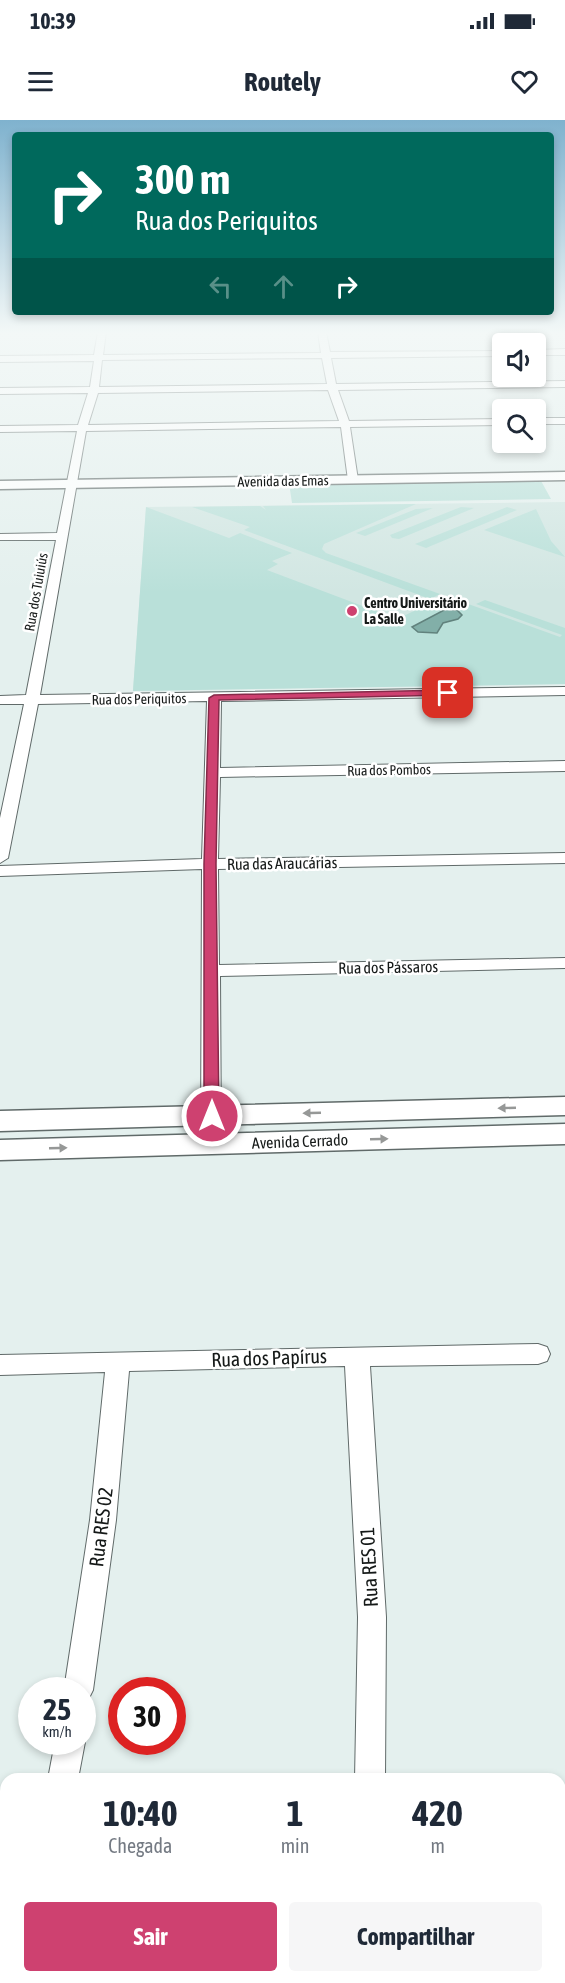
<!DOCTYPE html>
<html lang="pt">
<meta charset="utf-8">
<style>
body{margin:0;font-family:"Asap Condensed",sans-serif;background:#f6f6f7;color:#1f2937;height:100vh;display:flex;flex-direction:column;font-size:22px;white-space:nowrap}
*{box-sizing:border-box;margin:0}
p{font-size:20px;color:#747a83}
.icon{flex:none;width:33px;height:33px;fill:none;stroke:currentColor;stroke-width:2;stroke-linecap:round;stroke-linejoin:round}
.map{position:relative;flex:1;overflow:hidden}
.drawer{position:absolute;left:0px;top:1653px;width:566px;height:210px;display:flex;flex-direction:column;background:#fff;border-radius:18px 18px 0 0;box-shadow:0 3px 9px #0003}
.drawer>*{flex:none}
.hud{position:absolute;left:12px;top:12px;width:542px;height:183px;border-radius:6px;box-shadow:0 3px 9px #0003;background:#00695c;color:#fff;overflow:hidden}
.tools{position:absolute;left:492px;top:213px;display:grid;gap:12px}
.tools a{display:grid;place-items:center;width:54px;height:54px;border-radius:6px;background:#fff;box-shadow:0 3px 9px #0003;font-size:30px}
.speed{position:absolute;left:18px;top:1557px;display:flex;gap:12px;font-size:30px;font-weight:700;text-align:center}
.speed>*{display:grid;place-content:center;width:78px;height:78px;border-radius:50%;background:#fff;box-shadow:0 3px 9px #0003;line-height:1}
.speed small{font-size:15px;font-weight:400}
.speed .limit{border:9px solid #d22;background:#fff;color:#111}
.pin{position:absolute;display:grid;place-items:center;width:51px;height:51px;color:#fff;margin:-26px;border-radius:12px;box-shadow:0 3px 9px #0006}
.me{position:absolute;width:66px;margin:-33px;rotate:0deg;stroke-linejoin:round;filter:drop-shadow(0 0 4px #0008)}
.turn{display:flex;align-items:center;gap:21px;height:126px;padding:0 24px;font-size:27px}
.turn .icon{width:78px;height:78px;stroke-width:2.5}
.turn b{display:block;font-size:42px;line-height:51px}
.lanes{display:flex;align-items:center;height:57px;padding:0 24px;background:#0003;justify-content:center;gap:30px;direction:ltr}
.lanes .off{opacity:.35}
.eta{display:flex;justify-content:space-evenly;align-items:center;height:102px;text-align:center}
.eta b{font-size:36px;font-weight:700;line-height:42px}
.cta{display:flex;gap:12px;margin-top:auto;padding:12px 24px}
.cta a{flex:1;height:69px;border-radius:6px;background:#ce4170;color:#fff;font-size:24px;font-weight:700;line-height:69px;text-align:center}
.cta a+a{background:#f6f6f7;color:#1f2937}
.status{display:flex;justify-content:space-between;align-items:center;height:42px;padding:0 30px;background:#fff;direction:ltr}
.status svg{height:16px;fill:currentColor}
header{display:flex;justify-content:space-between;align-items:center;height:78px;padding:0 24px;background:#fff;font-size:27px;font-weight:700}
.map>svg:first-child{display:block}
.built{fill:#d1e6e2}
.green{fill:#b9e0d9}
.water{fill:#82afa8;stroke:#61827d;stroke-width:1.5}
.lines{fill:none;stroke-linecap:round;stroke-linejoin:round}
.street-casing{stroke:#606a69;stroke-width:2}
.secondary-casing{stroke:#606a69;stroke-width:3}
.street{fill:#fff;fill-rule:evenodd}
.secondary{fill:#fff;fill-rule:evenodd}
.oneway{fill:#969897}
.route{fill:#ce4170;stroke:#862a49;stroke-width:1.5}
.poi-dot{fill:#ce4170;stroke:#fff;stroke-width:2}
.labels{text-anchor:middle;stroke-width:5;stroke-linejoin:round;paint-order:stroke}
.far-street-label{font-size:14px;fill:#151918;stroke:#fff}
.far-poi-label{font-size:14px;font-weight:bold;fill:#151918;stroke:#fff;text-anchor:start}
.street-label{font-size:16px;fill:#151918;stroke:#fff}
.near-street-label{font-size:20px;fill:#151918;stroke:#fff}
</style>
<div class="status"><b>10:39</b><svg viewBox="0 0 49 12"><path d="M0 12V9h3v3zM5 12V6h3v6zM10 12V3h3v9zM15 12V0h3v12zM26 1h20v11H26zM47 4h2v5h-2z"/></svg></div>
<header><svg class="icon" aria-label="menu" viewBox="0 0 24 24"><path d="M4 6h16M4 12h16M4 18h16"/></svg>Routely<svg class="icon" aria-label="heart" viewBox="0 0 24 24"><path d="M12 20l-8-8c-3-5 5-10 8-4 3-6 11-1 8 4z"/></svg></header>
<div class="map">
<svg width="565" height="1863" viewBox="0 0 565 1863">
<rect width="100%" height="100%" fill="#e4f0ee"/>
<path class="built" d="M565,382V564L133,571L146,387Z"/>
<path class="green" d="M540,359L551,379L292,383L289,363Z
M416,384L324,424L322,429L326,433L440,474L430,479L244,410L250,407L192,387L260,386L266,390L263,386Z
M146,387L229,418L240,413L292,433L272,441L278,444L267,450L397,499L446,476L560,517L562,515L476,484L485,480L565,508V564L133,571Z
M461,387L474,388L399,419L392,418L390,415Z
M507,387L517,390L426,428L415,424Z
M433,388L365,416L356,413L416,389Z
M536,389L551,421L565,437L484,410Z"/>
<path class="water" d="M446,489L457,490L462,495L458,499L443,503L437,513L418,512L412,507Z"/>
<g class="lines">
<g class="street-casing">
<path id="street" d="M98,212H106L103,235L321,233L318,212H326L330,232L502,231V236L331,238L336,264L565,261V267L338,270L349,301L502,299V305L350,307L358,360L353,363L348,360L341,307L86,311L40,575L565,567V575L221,581L220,648L565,641V651L220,657L218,739L565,733V743L218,749L219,845L565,838V848L220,856L221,1024L218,1029L211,1031L204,1029L201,1024L202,749L0,756V746L202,739L207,581L38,584L8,738L0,743V698L24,584H0V576L26,575L56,420H0V414L57,413L77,311L0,312V306L78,305L88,273L0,274V268L90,267L94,241L0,242V236L94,235ZM322,238L327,264L99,267L102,240ZM328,270L339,301L88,305L98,273Z
M565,229V235H536V230Z
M536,298H565V304H536Z
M538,1224L547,1227L550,1234L547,1241L538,1244L370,1246L386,1497L385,1659H355L358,1497L345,1246L129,1251L116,1400L93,1570L88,1580L82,1582V1570H64L90,1400L105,1252L0,1255V1235Z
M82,1616L85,1622L78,1659H48L55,1622H82Z
M6,1850V1857H37L35,1863H1Z
M343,1857H377V1863H343Z"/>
</g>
<g class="secondary-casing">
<path id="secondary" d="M565,352V360L0,369V361Z
M565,977V995L0,1011V991Z
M565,1004V1024L0,1040V1020Z"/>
</g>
<use href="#street" class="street"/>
<use href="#secondary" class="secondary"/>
</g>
<defs><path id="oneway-solid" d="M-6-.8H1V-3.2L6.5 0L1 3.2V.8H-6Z" transform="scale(1.5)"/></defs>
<g class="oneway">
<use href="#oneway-solid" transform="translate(507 988) rotate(178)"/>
<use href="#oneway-solid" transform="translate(312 993) rotate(178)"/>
<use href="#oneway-solid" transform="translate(379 1019) rotate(-2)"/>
<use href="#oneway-solid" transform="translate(58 1028) rotate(-2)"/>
</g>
<linearGradient id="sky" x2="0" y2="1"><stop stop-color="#7fb2ce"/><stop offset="0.45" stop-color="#f3f8f7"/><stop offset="1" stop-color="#f3f8f7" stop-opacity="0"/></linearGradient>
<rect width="565" height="473" fill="url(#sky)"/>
<path class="route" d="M448,570L453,573L452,575L219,580L216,744L219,996L212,1001L206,999L204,996V744L209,578L214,575Z"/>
<circle class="poi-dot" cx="352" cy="491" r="6"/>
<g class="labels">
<g class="far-street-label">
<text transform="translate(283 361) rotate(-1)" y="5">Avenida das Emas</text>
<text transform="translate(36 472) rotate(-80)" y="5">Rua dos Tuiuiús</text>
<text transform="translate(139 579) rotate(-1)" y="5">Rua dos Periquitos</text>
<text transform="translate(389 650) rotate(-1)" y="5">Rua dos Pombos</text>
</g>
<g class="far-poi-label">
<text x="364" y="488">Centro Universitário<tspan x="364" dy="16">La Salle</tspan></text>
</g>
<g class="street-label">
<text transform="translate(282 743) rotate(-1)" y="6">Rua das Araucárias</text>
<text transform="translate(388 847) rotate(-1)" y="6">Rua dos Pássaros</text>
<text transform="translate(300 1021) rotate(-2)" y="6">Avenida Cerrado</text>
</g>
<g class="near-street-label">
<text transform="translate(269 1238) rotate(-2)" y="7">Rua dos Papírus</text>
<text transform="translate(101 1407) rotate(-83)" y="7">Rua RES 02</text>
<text transform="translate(369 1447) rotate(-93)" y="7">Rua RES 01</text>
</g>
</g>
</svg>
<div class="tools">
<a><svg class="icon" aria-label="sound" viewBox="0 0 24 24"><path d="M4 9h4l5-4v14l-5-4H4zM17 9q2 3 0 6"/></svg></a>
<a><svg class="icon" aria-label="search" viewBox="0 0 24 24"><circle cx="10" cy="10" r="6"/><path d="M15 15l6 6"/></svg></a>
</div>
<div class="speed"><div>25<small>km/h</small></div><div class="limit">30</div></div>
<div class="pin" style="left:448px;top:573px;background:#d93025"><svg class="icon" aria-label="arrive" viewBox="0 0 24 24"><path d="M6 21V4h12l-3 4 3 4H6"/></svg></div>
<svg class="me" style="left:212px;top:996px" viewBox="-20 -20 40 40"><circle r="17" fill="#ce4170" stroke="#fff" stroke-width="3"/><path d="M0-11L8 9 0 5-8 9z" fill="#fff"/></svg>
<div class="hud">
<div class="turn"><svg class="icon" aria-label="right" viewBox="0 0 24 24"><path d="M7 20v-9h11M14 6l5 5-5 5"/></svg><div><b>300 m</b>Rua dos Periquitos</div></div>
<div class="lanes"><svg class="icon off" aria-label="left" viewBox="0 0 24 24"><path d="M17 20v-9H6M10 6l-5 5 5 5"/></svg><svg class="icon off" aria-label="ahead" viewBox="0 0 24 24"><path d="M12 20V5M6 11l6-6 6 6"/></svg><svg class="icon" aria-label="right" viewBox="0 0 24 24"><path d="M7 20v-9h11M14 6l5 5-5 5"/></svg></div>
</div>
<section class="drawer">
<div class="eta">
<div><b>10:40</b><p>Chegada</p></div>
<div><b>1</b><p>min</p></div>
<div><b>420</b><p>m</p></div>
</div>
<div class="cta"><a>Sair</a><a>Compartilhar</a></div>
</section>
</div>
